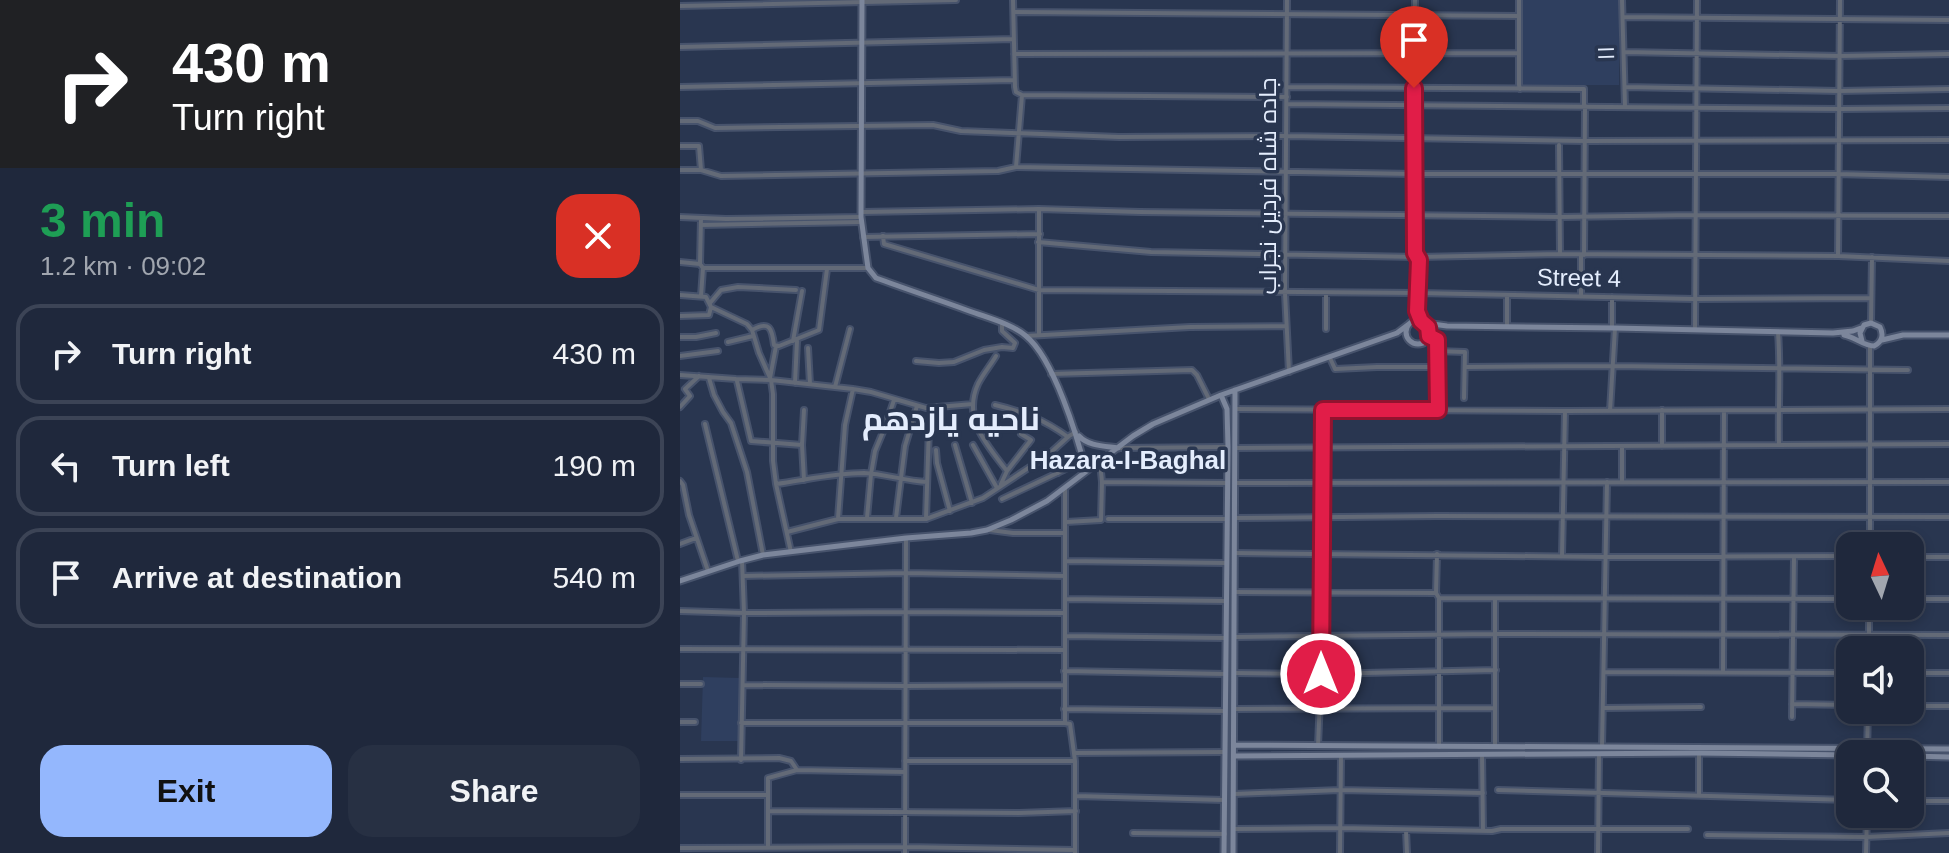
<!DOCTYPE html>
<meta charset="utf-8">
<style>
body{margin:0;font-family:Arial,Cairo,sans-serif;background:#273043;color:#f1f3f6;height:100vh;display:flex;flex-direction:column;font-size:30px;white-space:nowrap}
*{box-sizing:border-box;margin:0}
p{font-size:26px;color:#a1a6af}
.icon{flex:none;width:44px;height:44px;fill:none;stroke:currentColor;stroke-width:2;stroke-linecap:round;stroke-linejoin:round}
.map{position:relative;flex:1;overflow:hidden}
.panel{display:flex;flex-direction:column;background:#1f283c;width:680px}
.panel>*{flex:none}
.banner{background:#202124;color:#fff;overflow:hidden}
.needle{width:52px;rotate:356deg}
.fabs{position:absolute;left:1156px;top:532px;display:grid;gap:16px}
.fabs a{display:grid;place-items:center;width:88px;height:88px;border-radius:16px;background:#1f283c;box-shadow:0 4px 12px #0003,0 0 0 2px #3c4456;font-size:40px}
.pin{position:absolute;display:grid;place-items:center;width:68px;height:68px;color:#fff;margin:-82px -34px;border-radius:50% 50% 50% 0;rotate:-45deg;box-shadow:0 0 8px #0007}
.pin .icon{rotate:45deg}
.me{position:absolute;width:88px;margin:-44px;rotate:0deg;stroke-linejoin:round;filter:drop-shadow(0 0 6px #0008)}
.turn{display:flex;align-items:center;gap:28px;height:168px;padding:0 40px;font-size:36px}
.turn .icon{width:104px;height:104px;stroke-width:2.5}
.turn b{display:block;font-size:56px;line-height:68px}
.round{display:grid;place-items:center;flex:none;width:84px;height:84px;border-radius:24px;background:#273043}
.summary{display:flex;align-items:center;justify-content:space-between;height:136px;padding:0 40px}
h1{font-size:48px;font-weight:600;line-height:60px;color:#1e9e55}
.cta{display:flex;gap:16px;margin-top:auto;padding:16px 40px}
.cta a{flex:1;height:92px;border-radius:24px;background:#94b7fd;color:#111;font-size:32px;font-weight:600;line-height:92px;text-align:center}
.cta a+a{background:#273043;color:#f1f3f6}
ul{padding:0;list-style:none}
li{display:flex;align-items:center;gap:24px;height:100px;margin:0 16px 12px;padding:0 24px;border:4px solid #3c4456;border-radius:24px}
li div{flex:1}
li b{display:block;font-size:30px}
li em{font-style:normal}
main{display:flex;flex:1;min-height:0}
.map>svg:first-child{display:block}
.built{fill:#2f3f5f}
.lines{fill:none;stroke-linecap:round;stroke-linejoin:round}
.street-casing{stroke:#47536c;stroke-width:8}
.secondary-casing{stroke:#47536c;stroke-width:9}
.street{stroke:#636a77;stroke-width:4}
.secondary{stroke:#7c869b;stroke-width:5}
.route-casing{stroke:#92132f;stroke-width:20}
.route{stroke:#e11d48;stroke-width:14}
.labels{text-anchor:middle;stroke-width:7;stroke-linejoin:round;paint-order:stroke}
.street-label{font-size:24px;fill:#e4edfd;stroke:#293650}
.neighbourhood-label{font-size:26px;font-weight:bold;fill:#e4edfd;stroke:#293650}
.district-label{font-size:32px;font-weight:bold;fill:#e4edfd;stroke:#293650}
</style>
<main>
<section class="panel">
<div class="banner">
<div class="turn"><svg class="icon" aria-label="right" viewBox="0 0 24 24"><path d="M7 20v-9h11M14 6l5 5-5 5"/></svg><div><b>430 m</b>Turn right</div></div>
</div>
<div class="summary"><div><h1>3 min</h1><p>1.2 km · 09:02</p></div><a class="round" style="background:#d93025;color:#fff"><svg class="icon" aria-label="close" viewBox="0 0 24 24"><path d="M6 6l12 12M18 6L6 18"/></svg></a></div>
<ul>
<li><svg class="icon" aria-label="right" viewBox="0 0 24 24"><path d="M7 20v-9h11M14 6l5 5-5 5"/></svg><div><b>Turn right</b></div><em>430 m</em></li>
<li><svg class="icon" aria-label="left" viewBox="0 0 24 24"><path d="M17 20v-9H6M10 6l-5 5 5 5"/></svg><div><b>Turn left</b></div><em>190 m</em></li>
<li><svg class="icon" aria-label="arrive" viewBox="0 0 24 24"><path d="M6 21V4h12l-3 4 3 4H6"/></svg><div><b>Arrive at destination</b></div><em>540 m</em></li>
</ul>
<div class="cta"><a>Exit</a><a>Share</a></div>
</section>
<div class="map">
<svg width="1269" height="853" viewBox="0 0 1269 853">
<rect width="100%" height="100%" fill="#293650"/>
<path class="built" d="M839,0H939V85H839Z
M23,677L60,678L59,741H21Z"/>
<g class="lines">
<g class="street-casing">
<path id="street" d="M333,0L335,87L336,92L342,95L336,167
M607,0L605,293L609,372
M839,0V85L840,89
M942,0L945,106
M0,6L276,0
M334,12L839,16
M943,17L1269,20
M0,47L334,39
M944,52L1160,56L1269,54
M334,54L839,53
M0,87L334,80
M607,87L904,89V106
M945,87L1159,91L1269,89
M342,95L607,97
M607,104L1160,109L1269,108
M0,121H18L35,128L253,125L281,131L439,137L607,136L905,141L1269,140
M879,145L880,254
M0,146H19L21,170
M0,170H21L41,176L318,171L336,167L734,174H1157L1269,177
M182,212L359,209L460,212L880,217L1015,215L1269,216
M0,217L46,219L181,217
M21,225L182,222
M203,236L204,244L359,290L739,293L1014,299L1191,298
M183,237L360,234
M358,242L471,252L738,257L880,254L1158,256L1269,261
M904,255L905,106
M1158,256L1160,0
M0,262L20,264L23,268H188
M20,264L21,218
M646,293V329
M0,295L26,297L31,307L67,324L72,330L79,353L91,380L93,394V461L96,484L111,552
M21,296L23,268
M901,296V255
M30,303L41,290L58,287L116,290
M0,316L29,315L31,307
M733,322L737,311L739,260L735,253L734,216L735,0
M1191,322L1192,257
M827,326V295
M932,328V297
M72,330C90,320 92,329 94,345L99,346L139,330L147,269
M1015,330L1017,0
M1098,332C1101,370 1098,407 1099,445
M359,335V210
M346,336L510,327L606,326
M749,336L757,340L758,410
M0,337H16L36,333
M113,341L122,291
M48,342L73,336
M128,348L130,384
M756,351L785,352L784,398
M0,356L38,351
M316,356C310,366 303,374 298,384C282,419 307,445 327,471
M650,358L655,369L697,367H756
M236,361L259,363L274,362L304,350L322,347L333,348L335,343L322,331V323
M785,367L933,366L1228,370
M371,374L512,370L517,375L529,399
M0,375L56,379L91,380L173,389L191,392L246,408L293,404
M29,378L34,395L43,412L51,423L67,472L83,555
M90,378L96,346
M57,381L71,441L122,445
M115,383L117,341
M155,387L170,329
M315,405C344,412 363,419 388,437
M0,407L10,396L5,389L19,376
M556,409L885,411L1269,409
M982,410V446
M930,411L935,328
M25,424L58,561
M275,445L292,503
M293,445L317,488
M942,446V482
M438,448L547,447
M555,448L1269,444
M256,450L257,463L270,511
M368,455L378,473
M124,480L122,445L124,410
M0,481L3,485L9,515L28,571
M422,482L547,483
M555,483L1269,482
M96,484C125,480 154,473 184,473C205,474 225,481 247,482
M321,484L327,471L351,440L341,434
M385,488V723L390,724L395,761V853
M322,499L403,461
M187,518L191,474L195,451L205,427L214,400
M216,518L225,446L237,406
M555,518L757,516L1269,517
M158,519L165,425L173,389
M246,519L249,426
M428,519H546
M386,522L421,520L422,482L420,462
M310,530L333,533H385
M107,532L158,519H246L303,498L368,455L389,436L396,432
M0,544L16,538
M1190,546V346
M555,553L926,557L1170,556
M757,554L756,593L759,598V747
M882,556L885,411
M1230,557H1269
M385,561L546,563
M63,576L226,573L385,576
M555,592L756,593
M759,598L1170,599
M385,599L546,601
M815,599V747
M1230,599H1269
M0,611L64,613L225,612L385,613
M385,636L546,638
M555,637L816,634L1269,635
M0,649L385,650
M1189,650V606
M384,671L546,674
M924,672L1170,673
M1043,672L1044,411
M555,673L641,674L816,670
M1230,673H1269
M0,684H21
M63,685L226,686L384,685
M1112,704L1170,705
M1230,706H1269
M924,708L1021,707
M384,709L545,711
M555,709L815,708
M1112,717L1114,557
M0,722H15
M61,723H385
M638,746L641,674L643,410
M922,747L927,482
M394,753L545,752
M802,754L803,831
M1187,754L1188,710
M0,759L99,758L111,761L117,770
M61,760L64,613L62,560
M225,761H395
M818,790L1170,800
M554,794L660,790L803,793
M0,795H87
M1019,795V753
M396,796L544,800
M1230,801H1269
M88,811L339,813L396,811
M553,829L660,828L812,831L821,829H1008
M726,830L727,853
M453,833L545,834
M1027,835L1186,837L1269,833
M88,847V778L117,770L225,772
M0,848L225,847L395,850
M225,853L226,538
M660,853L661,755
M918,853L919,754
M1186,853L1187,814"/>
</g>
<g class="secondary-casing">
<path id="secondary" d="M182,0L181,217L188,268L196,278C229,290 262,301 295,313C312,319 333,325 346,336C374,359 397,436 406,471
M726 332a12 12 0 1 1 24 0a12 12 0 1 1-24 0Z
M745,323L767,326L935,328L1153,333L1173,331L1181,328
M1164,335C1175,337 1184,346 1194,346C1202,342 1204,335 1200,327L1191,323L1184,325L1180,333L1182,341
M1202,340L1223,335H1269
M541,395L547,409L548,447L544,853
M399,436C408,446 425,446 438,448
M0,581L60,561L83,555L226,538L291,533L307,530L331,520L367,501L453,436L473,424L541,395L717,333L729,324
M555,745L1269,749
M555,756L1019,753L1170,755
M1230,756L1269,757
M553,853L555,390"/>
</g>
<use href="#street" class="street"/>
<use href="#secondary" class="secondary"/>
</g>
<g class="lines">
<g class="route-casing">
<path id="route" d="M641,674L643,410H758L757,340L749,336L748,327L741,321L737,311L739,260L735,253L734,88"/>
</g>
<use href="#route" class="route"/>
</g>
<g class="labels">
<g class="street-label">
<text transform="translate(926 53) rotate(-92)" y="8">۱۱</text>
<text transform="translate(588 186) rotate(-90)" y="8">جاده شاه فردین نجراب</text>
<text transform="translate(899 278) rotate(1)" y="8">Street 4</text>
</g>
<g class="neighbourhood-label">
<text x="448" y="469">Hazara-I-Baghal</text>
</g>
<g class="district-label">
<text x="271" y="430">ناحیه یازدهم</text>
</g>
</g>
</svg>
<div class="fabs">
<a><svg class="needle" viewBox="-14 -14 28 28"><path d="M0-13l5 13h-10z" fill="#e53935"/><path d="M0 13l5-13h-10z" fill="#a1a6af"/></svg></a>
<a><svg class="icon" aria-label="sound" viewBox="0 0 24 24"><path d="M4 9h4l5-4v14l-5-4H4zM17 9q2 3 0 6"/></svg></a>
<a><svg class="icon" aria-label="search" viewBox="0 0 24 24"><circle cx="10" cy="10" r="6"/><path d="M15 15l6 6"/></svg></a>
</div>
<div class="pin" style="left:734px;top:88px;background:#d93025"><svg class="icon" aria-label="arrive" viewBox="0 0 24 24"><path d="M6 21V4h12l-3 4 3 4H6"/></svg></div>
<svg class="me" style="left:641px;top:674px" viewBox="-20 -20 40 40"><circle r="17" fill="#e11d48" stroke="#fff" stroke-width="3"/><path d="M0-11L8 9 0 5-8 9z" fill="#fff"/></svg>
</div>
</main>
